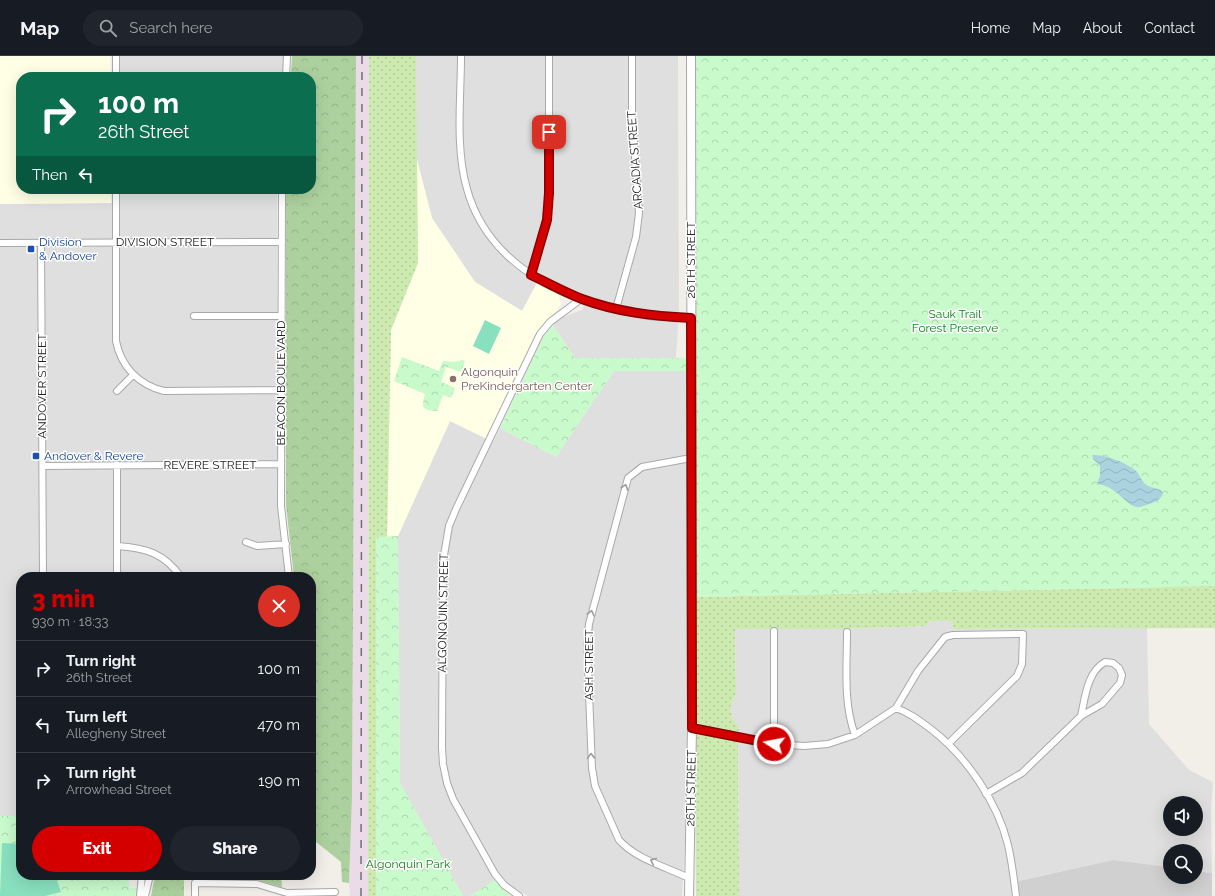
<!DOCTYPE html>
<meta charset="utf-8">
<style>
body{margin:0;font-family:Raleway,sans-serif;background:#20242c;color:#f1f3f6;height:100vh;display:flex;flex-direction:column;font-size:15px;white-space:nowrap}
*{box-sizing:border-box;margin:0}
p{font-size:13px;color:#9ea1a6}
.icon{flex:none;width:22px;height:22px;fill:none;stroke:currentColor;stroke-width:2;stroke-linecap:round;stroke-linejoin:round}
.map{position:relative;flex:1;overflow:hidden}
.sheet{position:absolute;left:16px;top:516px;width:300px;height:308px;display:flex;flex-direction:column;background:#171b24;border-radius:16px;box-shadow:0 4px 16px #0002}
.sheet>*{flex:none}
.top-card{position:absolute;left:16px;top:16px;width:300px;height:122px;border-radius:16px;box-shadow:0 4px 16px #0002;background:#0b6e4f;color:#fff;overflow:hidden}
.tools{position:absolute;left:1163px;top:740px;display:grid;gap:8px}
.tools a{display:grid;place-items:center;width:40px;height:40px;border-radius:50%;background:#171b24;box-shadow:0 4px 16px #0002;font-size:20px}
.pin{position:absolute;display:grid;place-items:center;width:34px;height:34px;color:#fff;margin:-17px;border-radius:8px;box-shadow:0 2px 6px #0006}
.me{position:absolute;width:44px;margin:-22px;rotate:281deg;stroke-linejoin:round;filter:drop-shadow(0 0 3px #0008)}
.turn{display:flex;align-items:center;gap:14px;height:84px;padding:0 16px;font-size:18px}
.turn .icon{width:52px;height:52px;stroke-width:2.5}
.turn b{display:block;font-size:28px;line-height:34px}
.then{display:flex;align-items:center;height:38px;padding:0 16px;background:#0003;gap:8px;font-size:15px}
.round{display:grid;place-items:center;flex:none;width:42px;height:42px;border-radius:21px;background:#20242c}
.summary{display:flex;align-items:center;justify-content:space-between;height:68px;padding:0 16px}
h1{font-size:24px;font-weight:800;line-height:30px;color:#d40000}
.button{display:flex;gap:8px;margin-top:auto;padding:8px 16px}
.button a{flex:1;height:46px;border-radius:24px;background:#d40000;color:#fff;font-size:16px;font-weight:800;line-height:46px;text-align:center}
.button a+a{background:#20242c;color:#f1f3f6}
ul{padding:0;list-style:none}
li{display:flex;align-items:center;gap:12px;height:56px;padding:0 16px;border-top:1px solid #363941}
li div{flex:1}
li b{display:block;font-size:15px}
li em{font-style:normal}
header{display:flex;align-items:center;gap:24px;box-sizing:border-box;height:56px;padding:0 20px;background:#171b24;border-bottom:1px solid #363941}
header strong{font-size:19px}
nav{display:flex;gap:22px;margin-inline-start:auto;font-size:14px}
.search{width:280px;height:36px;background:#20242c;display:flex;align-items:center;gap:10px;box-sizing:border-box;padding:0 14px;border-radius:22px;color:#9ea1a6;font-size:15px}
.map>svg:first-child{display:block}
.residential{fill:#e0dfdf;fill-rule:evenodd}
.industrial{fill:#ebdbe8}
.education{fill:#ffffe5}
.religious{fill:#d0d0d0}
.grass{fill:url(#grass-dots)}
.forest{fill:url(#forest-crowns)}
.park{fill:url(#park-crowns)}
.pitch{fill:#88e0be}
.water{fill:url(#water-waves)}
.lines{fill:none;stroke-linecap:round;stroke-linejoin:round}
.minor-casing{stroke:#a9a9a9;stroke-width:8}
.tertiary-casing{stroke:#a9a9a9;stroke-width:10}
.minor{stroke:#fff;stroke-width:6}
.tertiary{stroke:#fff;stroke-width:8}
.rail{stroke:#707070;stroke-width:1.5;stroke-dasharray:8 8;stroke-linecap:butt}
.oneway{stroke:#9c9c9c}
.route-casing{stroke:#8a0000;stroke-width:10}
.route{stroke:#d40000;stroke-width:7}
.transit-dot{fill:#1a4fb4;stroke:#fff;stroke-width:1.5}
.education-dot{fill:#8d6e63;stroke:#fff;stroke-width:1.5}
.labels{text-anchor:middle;stroke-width:3;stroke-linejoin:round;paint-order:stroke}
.street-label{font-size:12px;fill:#222;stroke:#fff}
.transit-label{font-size:12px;fill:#164399;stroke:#fff;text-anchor:start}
.park-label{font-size:12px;fill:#0c8416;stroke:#fff}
.education-label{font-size:12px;fill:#785e54;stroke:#fff;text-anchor:start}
</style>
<header>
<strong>Map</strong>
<div class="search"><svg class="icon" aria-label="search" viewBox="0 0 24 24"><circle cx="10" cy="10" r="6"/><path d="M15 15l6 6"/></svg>Search here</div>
<nav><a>Home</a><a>Map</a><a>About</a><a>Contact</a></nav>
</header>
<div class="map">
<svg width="1215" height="840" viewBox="0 0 1215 840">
<defs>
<pattern id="grass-dots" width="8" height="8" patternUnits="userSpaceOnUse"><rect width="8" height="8" fill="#cdebb0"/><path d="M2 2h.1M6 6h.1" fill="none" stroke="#b0c997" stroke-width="1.8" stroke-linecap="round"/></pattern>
<pattern id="forest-crowns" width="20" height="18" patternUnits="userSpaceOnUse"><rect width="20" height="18" fill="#add19e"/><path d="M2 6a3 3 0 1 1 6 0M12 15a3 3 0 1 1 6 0" fill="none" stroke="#95b388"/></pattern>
<pattern id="park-crowns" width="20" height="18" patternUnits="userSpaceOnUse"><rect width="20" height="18" fill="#c8facc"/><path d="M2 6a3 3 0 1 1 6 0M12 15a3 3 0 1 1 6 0" fill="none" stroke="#acd6af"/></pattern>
<pattern id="water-waves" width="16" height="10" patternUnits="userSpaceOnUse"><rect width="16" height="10" fill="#aad3df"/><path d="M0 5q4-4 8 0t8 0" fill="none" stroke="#92b5bf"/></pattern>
</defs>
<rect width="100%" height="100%" fill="#f2efe9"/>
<path class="residential" d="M120,0H284L282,21H120Z
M416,0H678L679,256L676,302H575L553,269L560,262L582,254L587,239L560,229L541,219L522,255L475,226L432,162L416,100Z
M120,133H277L278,451L286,521H21V760H0V148L120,147Z
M614,315H688V729L682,840H528L507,828L501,821L470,840H463L400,727L398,480L450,365L493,386L500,372L556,401Z
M930,565H952L953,573L1147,572L1149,668L1189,714L1213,726L1211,756L1212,817L1196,815V795H1170V811L1113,804L1011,826L1012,840H739L738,669L732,663L730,652L736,638L735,573H844L926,570ZM1170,747H1196V773H1170Z"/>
<path class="industrial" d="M356,0H369L368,840H350L349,827L352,742Z"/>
<path class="education" d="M0,0H110L111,21H21V133H111V147L0,148Z
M416,100L432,162L475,226L522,255L537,227L557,236L559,240L561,249L538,275L487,383L450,365L398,480L387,481L391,274L418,207Z"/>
<path class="religious" d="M1113,804L1170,811V821H1196V815L1212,817V840H1019L1018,825Z"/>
<path class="grass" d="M369,0H416L418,207L391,274L387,481H376V840H368Z
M1215,520V572L953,573L952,565H930L926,570L844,573H735L736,638L730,652L732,663L738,669L739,678L700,669L695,663L696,541L1166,531Z
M702,678L738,685L739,840H696L695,682L696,680Z"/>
<path class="forest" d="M292,0H356L352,742L349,827L342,826L341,806L315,785H311V521H294L286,449V133H311V21H291Z
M155,819H184V840H151Z
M203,819H281L282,831L257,824L203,822Z"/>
<path class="park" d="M696,0H1215V530L696,541Z
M553,269L575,302H688V315H614L556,401L500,372L544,280Z
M402,301L439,315L443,305L454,306L462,304L465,305L461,316L446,311L441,326L455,332L451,342L443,339L437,355C422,354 421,352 425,338L394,325Z
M398,480L400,727L463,840H376V481Z
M0,760H21V819H129V832H137L135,840H0Z
M495,824L510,840H470Z"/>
<path class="pitch" d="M485,264L501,272L489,298L473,290Z
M2,787L21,788V819H55L61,836L45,840H0Z"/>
<path class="water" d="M1092,399C1107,399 1122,405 1135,414C1139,417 1139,420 1142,424C1145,431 1155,432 1161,434L1163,438C1159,445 1156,446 1149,448C1145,449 1141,452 1137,451C1126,450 1117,430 1097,428L1100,420V410L1093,403Z"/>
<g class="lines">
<g class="minor-casing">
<path id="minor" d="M116,0V21
M461,0C461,43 455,91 467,133C489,213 572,249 649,260C663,262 677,261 691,262
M286,21L287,0
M116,133V285C121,311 139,329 164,335L281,334
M282,133L281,450L289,521
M0,187L282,186
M41,187L43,521
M531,219L545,173L549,137V0
M616,253L636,181L639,157L632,58V0
M194,260H281
M117,335L133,319
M117,409V521
M43,410L281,408
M246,486L257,490L286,488
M117,490C146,492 164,497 181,521
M774,575V688
M847,576C847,610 843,647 855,679
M896,652C910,657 920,665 932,674C966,700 998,747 1008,789C1012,806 1014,823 1016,840
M692,672L774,688L804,690L828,688L855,679L896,652L918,615L945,581L953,579L1023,578L1022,608L1017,620L949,687
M986,738L1022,717L1081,660L1102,648L1120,627L1122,619L1119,612L1113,607L1105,606C1087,616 1085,642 1081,660
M689,822C666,811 636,803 619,784L595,730L592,712L587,587L589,568L628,422L642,411L691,402
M140,840L142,819
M145,840L150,819
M195,840V827L257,828L287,837L335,836
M519,840L504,829L495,818L453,743L447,727L443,708L442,692L443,505L449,470L456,453L540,278L550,266L581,243"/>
</g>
<g class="tertiary-casing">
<path id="tertiary" d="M689,840L692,672L691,0"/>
</g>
<use href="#minor" class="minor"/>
<use href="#tertiary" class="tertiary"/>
<path class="rail" d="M361,840L362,0"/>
</g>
<defs><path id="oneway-chevron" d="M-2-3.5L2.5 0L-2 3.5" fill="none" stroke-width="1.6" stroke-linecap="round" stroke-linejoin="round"/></defs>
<g class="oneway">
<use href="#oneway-chevron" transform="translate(625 431) rotate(-71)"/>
<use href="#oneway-chevron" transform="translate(591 557) rotate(-76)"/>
<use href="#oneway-chevron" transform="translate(591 700) rotate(-92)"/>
<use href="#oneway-chevron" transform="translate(653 805) rotate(-156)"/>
</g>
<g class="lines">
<g class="route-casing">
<path id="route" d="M549,76V137L547,164L531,219C548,227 564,236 582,243C617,256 653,260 691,262L692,672L774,688"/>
</g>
<use href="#route" class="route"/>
</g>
<g class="transit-dot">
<rect x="27" y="189" width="8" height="8" rx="2"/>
<rect x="32" y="396" width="8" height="8" rx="2"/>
</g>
<circle class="education-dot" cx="453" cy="323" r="4"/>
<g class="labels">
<g class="street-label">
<text transform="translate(635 104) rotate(-94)" y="4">ARCADIA STREET</text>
<text x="165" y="190">DIVISION STREET</text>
<text transform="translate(691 204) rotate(-90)" y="4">26TH STREET</text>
<text transform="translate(281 327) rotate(-90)" y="4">BEACON BOULEVARD</text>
<text transform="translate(42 330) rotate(-90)" y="4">ANDOVER STREET</text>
<text x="210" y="413">REVERE STREET</text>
<text transform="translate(443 557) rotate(-89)" y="4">ALGONQUIN STREET</text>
<text transform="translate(589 609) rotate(-90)" y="4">ASH STREET</text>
<text transform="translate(691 732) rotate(-89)" y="4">26TH STREET</text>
</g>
<g class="transit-label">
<text x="39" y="190">Division<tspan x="39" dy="14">&amp; Andover</tspan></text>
<text x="44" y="404">Andover &amp; Revere</text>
</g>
<g class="park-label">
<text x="955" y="262">Sauk Trail<tspan x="955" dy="14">Forest Preserve</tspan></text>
<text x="408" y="812">Algonquin Park</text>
</g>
<g class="education-label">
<text x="461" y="320">Algonquin<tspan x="461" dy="14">PreKindergarten Center</tspan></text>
</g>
</g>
</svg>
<div class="tools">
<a><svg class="icon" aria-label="sound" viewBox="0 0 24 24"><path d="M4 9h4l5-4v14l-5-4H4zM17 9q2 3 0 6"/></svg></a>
<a><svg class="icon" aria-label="search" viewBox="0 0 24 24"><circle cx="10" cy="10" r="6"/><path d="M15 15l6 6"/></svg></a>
</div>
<div class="pin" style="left:549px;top:76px;background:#d93025"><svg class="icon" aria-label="arrive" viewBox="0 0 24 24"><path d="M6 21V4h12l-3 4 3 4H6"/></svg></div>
<svg class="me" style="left:774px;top:688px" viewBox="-20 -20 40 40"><circle r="17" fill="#d40000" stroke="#fff" stroke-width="3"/><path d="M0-11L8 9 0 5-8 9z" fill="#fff"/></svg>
<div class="top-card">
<div class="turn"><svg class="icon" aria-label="right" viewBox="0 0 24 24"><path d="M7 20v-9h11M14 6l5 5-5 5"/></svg><div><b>100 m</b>26th Street</div></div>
<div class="then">Then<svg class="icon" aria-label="left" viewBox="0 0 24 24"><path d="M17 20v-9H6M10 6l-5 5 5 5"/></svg></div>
</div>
<section class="sheet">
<div class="summary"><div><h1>3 min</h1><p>930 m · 18:33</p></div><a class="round" style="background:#d93025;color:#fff"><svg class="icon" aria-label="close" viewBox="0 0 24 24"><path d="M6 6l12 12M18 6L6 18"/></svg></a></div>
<ul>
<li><svg class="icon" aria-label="right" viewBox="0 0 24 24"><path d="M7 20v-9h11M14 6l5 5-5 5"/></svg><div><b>Turn right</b><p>26th Street</p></div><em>100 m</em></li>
<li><svg class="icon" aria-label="left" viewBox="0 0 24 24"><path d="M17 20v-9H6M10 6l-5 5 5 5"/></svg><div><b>Turn left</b><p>Allegheny Street</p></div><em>470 m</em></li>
<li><svg class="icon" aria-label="right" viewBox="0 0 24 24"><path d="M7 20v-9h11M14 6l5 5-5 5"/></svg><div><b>Turn right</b><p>Arrowhead Street</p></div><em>190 m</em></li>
</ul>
<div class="button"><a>Exit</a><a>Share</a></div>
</section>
</div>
